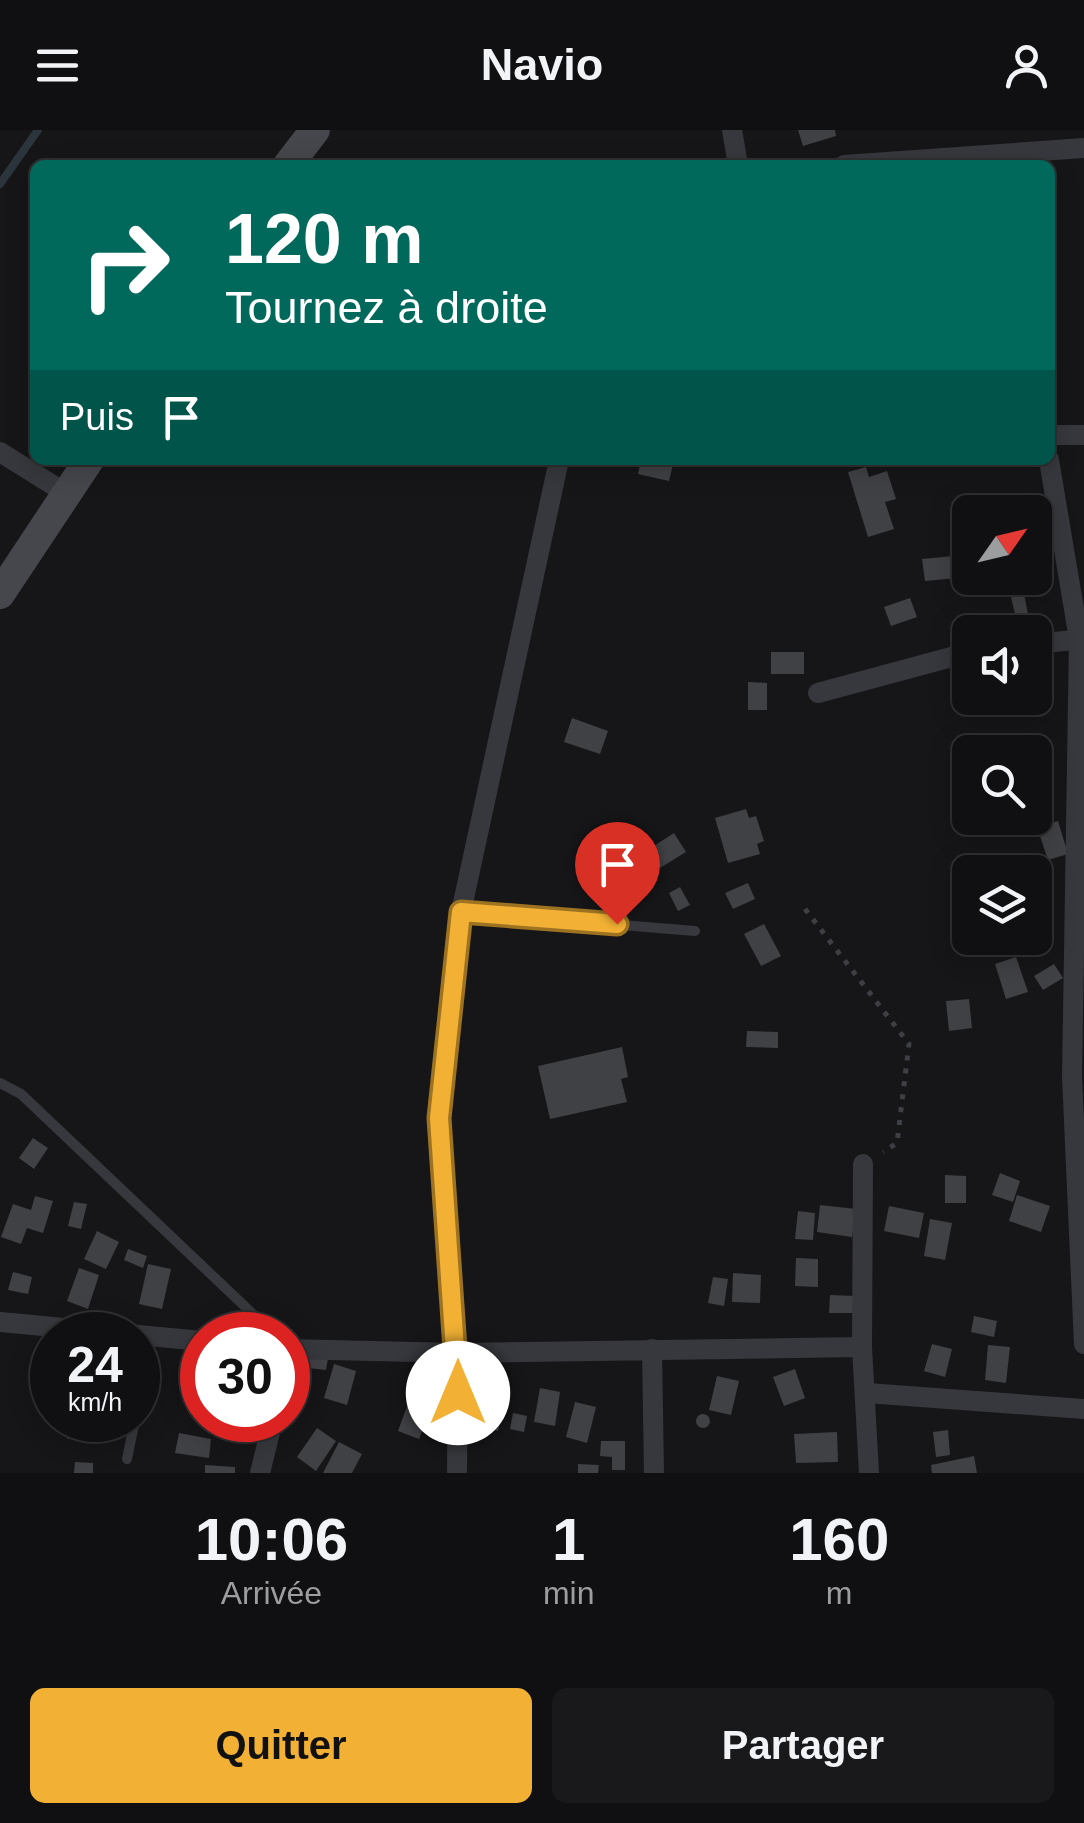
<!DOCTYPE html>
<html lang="fr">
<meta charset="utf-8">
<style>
body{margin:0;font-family:Helvetica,sans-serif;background:#19191b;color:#f1f3f6;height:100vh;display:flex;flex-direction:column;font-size:38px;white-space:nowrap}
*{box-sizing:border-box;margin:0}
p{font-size:32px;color:#9c9d9f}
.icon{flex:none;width:55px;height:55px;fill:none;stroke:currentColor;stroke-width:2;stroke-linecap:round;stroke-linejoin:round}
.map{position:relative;height:1343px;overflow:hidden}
.side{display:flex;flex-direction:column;background:#101012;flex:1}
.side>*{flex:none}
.top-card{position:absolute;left:30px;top:30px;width:1025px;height:305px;border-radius:15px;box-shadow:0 5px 25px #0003,0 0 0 2px #303032;background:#00695c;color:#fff;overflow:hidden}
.needle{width:65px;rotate:56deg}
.fabs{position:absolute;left:952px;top:365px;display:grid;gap:20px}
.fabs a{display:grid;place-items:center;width:100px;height:100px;border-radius:15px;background:#101012;box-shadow:0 5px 25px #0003,0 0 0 2px #303032;font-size:50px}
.speed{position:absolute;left:30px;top:1182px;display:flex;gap:20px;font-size:50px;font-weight:700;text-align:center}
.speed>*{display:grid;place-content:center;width:130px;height:130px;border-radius:50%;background:#101012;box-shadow:0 5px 25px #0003,0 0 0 2px #303032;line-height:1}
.speed small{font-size:25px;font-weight:400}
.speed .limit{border:15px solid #d22;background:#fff;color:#111}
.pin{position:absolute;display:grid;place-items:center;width:85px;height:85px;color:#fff;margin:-102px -42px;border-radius:50% 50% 50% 0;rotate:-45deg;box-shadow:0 0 10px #0007}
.pin .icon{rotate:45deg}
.me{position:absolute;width:110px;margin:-55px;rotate:0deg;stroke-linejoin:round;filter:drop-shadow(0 0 8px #0008)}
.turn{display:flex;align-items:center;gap:35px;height:210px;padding:0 30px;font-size:45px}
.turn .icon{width:130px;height:130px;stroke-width:2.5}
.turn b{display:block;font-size:70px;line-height:85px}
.then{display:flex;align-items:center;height:95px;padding:0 30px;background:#0003;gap:20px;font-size:38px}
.eta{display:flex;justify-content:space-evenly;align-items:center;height:170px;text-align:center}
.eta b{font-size:60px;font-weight:700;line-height:70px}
.cta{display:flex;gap:20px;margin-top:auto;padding:20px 30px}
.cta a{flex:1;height:115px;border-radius:15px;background:#f2b134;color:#111;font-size:40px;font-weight:700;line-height:115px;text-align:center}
.cta a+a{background:#19191b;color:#f1f3f6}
header{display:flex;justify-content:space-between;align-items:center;height:130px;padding:0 30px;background:#101012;font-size:45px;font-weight:700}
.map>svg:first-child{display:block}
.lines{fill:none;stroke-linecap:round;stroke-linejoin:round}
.stream{stroke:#2c353c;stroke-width:8}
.building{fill:#404145}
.path{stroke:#3d3f44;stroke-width:5;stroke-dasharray:5 8;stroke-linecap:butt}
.lane{stroke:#37383d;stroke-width:10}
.street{stroke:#37383d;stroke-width:20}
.secondary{stroke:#45474d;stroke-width:30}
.route-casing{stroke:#9d7322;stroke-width:25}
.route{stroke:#f2b134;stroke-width:18}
</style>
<header><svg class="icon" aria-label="menu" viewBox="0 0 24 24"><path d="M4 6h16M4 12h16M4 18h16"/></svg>Navio<svg class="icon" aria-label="person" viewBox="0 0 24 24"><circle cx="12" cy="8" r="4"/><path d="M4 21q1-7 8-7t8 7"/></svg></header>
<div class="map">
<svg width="1084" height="1343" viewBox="0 0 1084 1343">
<rect width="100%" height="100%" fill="#161618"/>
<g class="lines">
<path class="stream" d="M0,54L38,0"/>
</g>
<path class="building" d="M798,0H835L836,6L803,16Z
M641,330H674L669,351L638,344Z
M866,337L869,347L887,341L896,369L885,372L894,399L868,407L848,342Z
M1045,421L1054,443L1020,456L1016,448H1035V425Z
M954,426L957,448L925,451L922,429Z
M1024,464L1029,489L1017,492L1011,467Z
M910,468L917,487L891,496L884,477Z
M771,522H804V544H771Z
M748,552L767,553V580H748Z
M572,588L608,601L600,624L564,612Z
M999,609L1002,622H976L974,615Z
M746,679L749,688L756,686L764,711L757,714L760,724L728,733L715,688Z
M1058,691L1068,724L1048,730L1037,697Z
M674,703L686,722L655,741L643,723Z
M748,753L755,769L733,779L725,763Z
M680,757L690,775L678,781L669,763Z
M764,794L781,826L761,836L744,804Z
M1016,827L1028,862L1006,869L995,834Z
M1054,834L1063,848L1043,860L1034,846Z
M969,869L972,898L949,901L946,871Z
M747,901L778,902V918L746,917Z
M622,917L628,947L621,949L627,972L550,989L538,936Z
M33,1008L48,1018L34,1039L19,1028Z
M1000,1043L1020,1051L1013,1072L992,1065Z
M945,1045L966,1046V1073H945Z
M1017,1065L1050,1076L1041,1102L1009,1091Z
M35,1066L53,1071L43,1103L27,1098L21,1114L1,1107L13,1074L31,1080Z
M74,1072L87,1074L81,1099L68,1096Z
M820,1075L856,1079L852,1107L817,1102Z
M889,1076L924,1083L919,1108L884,1101Z
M798,1081L815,1083L813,1110L795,1109Z
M930,1089L952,1093L945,1130L924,1126Z
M97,1101L119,1112L106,1139L84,1129Z
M128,1119L147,1126L143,1138L124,1130Z
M796,1128L818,1129V1157L795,1156Z
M148,1134L171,1139L162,1179L139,1174Z
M79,1138L99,1145L88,1179L67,1171Z
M13,1142L32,1147L28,1164L8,1160Z
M733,1143L761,1145L760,1173L732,1172Z
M713,1147L728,1149L724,1176L708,1173Z
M830,1165L856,1166V1183H829Z
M974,1186L997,1191L994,1207L971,1202Z
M932,1214L952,1219L945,1247L924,1241Z
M988,1215L1010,1217L1006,1253L985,1250Z
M309,1225L328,1228L326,1240L308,1238Z
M334,1234L356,1241L347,1275L324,1268Z
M433,1236L447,1241L441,1256L451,1260L445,1277L421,1268Z
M795,1239L805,1268L784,1276L773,1247Z
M717,1246L739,1251L731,1285L709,1280Z
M540,1258L560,1262L555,1296L534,1292Z
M410,1268L432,1276L419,1309L398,1301Z
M575,1272L596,1277L587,1313L566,1307Z
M490,1283L502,1287L498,1301L486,1298Z
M513,1283L527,1286L524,1302L510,1299Z
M696 1291a7 7 0 1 1 14 0a7 7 0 1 1-14 0Z
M65,1290H105L107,1305L67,1309Z
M317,1298L336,1311L316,1341L297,1327Z
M948,1300L950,1325L936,1327L933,1302Z
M837,1302L838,1332L796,1333L794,1304Z
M179,1303L211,1309L209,1328L175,1323Z
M601,1311H625V1340H612V1327L600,1326Z
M339,1312L362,1324L352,1343H323Z
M974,1326L977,1343H932L931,1335Z
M75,1332L93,1333V1343H74Z
M578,1334L599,1335L598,1343H578Z
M205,1335L235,1337V1343H205Z"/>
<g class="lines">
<path class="path" d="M805,779L909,914L897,1013L883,1022"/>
<path class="lane" d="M461,782L695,801
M0,953L21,964L275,1205
M138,1279L152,1206
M127,1329L135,1290"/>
<path class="street" d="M732,0L738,35
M844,35L1084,18
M1050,305H1084
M0,322L67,364
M1049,330L1079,509L1072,947L1084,1214
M1035,514L1084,509
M818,563L970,522
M863,1034L862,1217L869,1343
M0,1192L202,1211
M288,1219L458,1223L862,1217
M652,1219L654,1343
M867,1263L1084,1279
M260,1343L273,1290
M457,1343L458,1223L439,988L461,782L559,330"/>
<path class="secondary" d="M288,35L315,0
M0,464L89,330"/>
</g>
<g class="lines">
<g class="route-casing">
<path id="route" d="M458,1263L439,988L461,782L617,794"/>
</g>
<use href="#route" class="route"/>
</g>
</svg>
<div class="fabs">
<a><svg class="needle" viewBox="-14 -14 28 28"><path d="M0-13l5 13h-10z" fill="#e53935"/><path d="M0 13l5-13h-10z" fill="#9c9d9f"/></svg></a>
<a><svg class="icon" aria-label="sound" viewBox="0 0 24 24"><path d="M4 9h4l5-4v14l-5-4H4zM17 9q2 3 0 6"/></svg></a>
<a><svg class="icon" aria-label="search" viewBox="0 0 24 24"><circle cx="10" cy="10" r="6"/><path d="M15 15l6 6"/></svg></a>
<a><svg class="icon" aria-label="layers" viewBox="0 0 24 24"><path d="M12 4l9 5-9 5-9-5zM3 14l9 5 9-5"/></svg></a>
</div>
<div class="speed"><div>24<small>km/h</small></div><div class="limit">30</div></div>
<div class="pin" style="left:617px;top:794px;background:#d93025"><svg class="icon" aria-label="arrive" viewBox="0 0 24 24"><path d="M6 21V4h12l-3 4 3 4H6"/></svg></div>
<svg class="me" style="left:458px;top:1263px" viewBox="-20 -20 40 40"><circle r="19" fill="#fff"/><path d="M0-13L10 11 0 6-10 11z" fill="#f2b134"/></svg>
<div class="top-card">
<div class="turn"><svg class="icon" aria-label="right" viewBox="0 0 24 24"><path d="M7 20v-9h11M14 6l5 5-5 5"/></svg><div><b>120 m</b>Tournez à droite</div></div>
<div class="then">Puis<svg class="icon" aria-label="arrive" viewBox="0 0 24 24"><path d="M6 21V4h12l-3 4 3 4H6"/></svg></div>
</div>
</div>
<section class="side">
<div class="eta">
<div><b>10:06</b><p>Arrivée</p></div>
<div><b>1</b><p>min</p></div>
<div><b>160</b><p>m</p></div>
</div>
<div class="cta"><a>Quitter</a><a>Partager</a></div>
</section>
